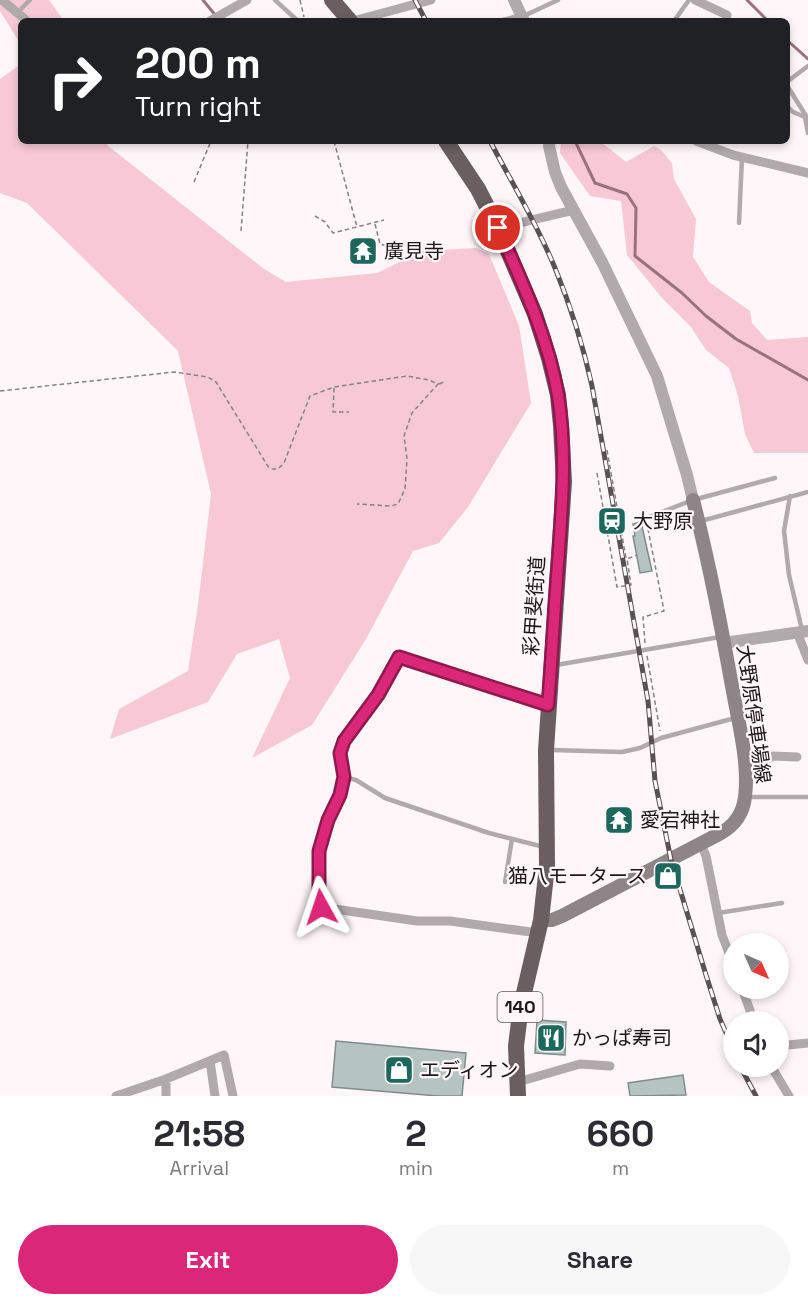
<!DOCTYPE html>
<meta charset="utf-8">
<style>
body{margin:0;font-family:"Space Grotesk","Noto Sans JP",sans-serif;background:#f7f7f7;color:#2b2b33;height:100vh;display:flex;flex-direction:column;font-size:22px;white-space:nowrap}
*{box-sizing:border-box;margin:0}
p{font-size:20px;color:#7c7c81}
.icon{flex:none;width:33px;height:33px;fill:none;stroke:currentColor;stroke-width:2;stroke-linecap:round;stroke-linejoin:round}
.map{position:relative;height:1096px;overflow:hidden}
.details{display:flex;flex-direction:column;background:#fff;flex:1}
.details>*{flex:none}
.top-card{position:absolute;left:18px;top:18px;width:772px;height:126px;border-radius:9px;box-shadow:0 3px 9px #0003;background:#202124;color:#fff;overflow:hidden}
.needle{width:39px;rotate:135deg}
.fabs{position:absolute;left:723px;top:933px;display:grid;gap:12px}
.fabs a{display:grid;place-items:center;width:66px;height:66px;border-radius:50%;background:#fff;box-shadow:0 3px 9px #0003;font-size:30px}
.pin{position:absolute;display:grid;place-items:center;width:51px;height:51px;color:#fff;margin:-26px;border:3px solid #fff;border-radius:50%;box-shadow:0 2px 6px #0007}
.me{position:absolute;width:66px;margin:-33px;rotate:355deg;stroke-linejoin:round;filter:drop-shadow(0 0 4px #0008)}
.turn{display:flex;align-items:center;gap:21px;height:126px;padding:0 18px;font-size:27px}
.turn .icon{width:78px;height:78px;stroke-width:2.5}
.turn b{display:block;font-size:42px;line-height:51px}
.eta{display:flex;justify-content:space-evenly;align-items:center;height:102px;text-align:center}
.eta b{font-size:36px;font-weight:700;line-height:42px}
.button{display:flex;gap:12px;margin-top:auto;padding:12px 18px}
.button a{flex:1;height:69px;border-radius:36px;background:#db2777;color:#fff;font-size:24px;font-weight:700;line-height:69px;text-align:center}
.button a+a{background:#f7f7f7;color:#2b2b33}
.map>svg:first-child{display:block}
.green{fill:#f6c9d5}
.lines{fill:none;stroke-linecap:round;stroke-linejoin:round}
.stream{stroke:#9a727d;stroke-width:3}
.building{fill:#b5c3c1;stroke:#808d8b;stroke-width:1.5}
.path{stroke:#878182;stroke-width:1.5;stroke-dasharray:4.5 3;stroke-linecap:butt}
.service{stroke:#b0aaac;stroke-width:4.5}
.minor{stroke:#b0aaac;stroke-width:9}
.tertiary{stroke:#b0aaac;stroke-width:12}
.secondary{stroke:#8d8587;stroke-width:14}
.trunk{stroke:#6a5e61;stroke-width:16}
.rail-casing{stroke:#585253;stroke-width:5}
.rail{stroke:#fef6f8;stroke-width:3;stroke-dasharray:9;stroke-linecap:butt}
.route-casing{stroke:#8e194d;stroke-width:15}
.route{stroke:#db2777;stroke-width:10}
.labels{text-anchor:middle;stroke-width:4.5;stroke-linejoin:round;paint-order:stroke}
.shield{fill:#fef6f8;stroke:#605a5b;stroke-width:1.5}
.shield-label{font-size:18px;font-weight:bold;fill:#1c1718}
.poi-label{font-size:20px;fill:#1c1718;stroke:#fef6f8;text-anchor:start}
.street-label{font-size:20px;fill:#1c1718;stroke:#fef6f8}
</style>
<div class="map">
<svg width="808" height="1096" viewBox="0 0 808 1096">
<rect width="100%" height="100%" fill="#fef6f8"/>
<path class="green" d="M0,0H49L64,21H21V141H107V145L264,269L286,282L377,273L422,251L476,248L489,254L519,326L531,403L468,507L439,543L413,551L366,639L312,725L252,758L290,678L279,639L237,654L208,702L110,739L119,709L188,671L198,605L211,494L178,351L27,203L0,193V79L21,64L18,40L0,11Z
M561,141H600L626,162L654,146L661,150L672,163L674,179L696,219L693,257L709,282L750,311L752,323L767,340L808,337V453H754L745,434L738,396L729,368L706,350L691,327L662,298L627,255L621,201L590,196L560,153Z"/>
<g class="lines">
<path class="stream" d="M203,0L220,21
M747,0L768,21
M788,41L808,59
M542,141H544
M571,141L576,143L595,183L627,194L636,208L635,256L682,293L706,316L736,339L808,380"/>
</g>
<path class="building" d="M641,522L652,571L640,573L633,536H635L633,524Z
M537,1020L566,1022L565,1055L535,1053Z
M336,1041L466,1053L462,1096H438L332,1087Z
M683,1075L686,1095L630,1096L628,1083Z"/>
<g class="lines">
<path class="path" d="M300,0L304,17
M334,141L357,227
M194,182L211,141
M315,216L325,222L333,233L384,220
M375,224L380,244L397,249
M241,231L248,141
M439,384L446,381
M334,388L333,412H349
M0,391L174,372L208,377L216,382L269,468C276,470 279,469 284,463L310,396L334,387L407,376L429,380L438,384L412,413L404,436L407,459L405,489L398,504L391,506L357,504
M607,450L626,558
M597,473L617,587L631,585L627,559L637,555
M645,643L643,617L664,611L647,524
M647,656L660,731"/>
<path class="service" d="M275,0L298,21
M17,13L30,0
M498,21L528,14L558,0
M674,21L689,0
M788,81L808,66
M788,87L808,119
M788,107L793,112L805,117L808,133
M739,223L742,157
M790,496L784,531L789,575L802,630
M646,518L693,500L775,478
M701,521L808,492
M556,665L720,637
M551,750L622,752L640,748L661,738L735,718
M344,777L356,780L385,798L489,833L544,847
M748,797H808
M505,882L512,839
M718,913L782,903"/>
<path class="minor" d="M2,0L27,21
M695,0L727,15
M210,21L247,0
M353,21L431,0
M696,141L733,155L808,173
M498,228L574,210
M797,632L808,660
M744,760L760,763L773,756L797,757
M701,844L706,856L722,935L734,966
M538,933L450,921H417L321,907C314,879 318,847 328,821C334,807 342,793 344,778C346,765 338,754 344,742C351,726 366,712 376,697C385,685 392,670 400,657L548,705
M742,988L754,1022
M778,1046L808,1043
M210,1061L215,1096
M771,1066L789,1096
M166,1079V1096
M518,1082L580,1064L610,1066
M116,1096L166,1079L224,1055L233,1096"/>
<path class="tertiary" d="M514,0L524,21
M550,141L549,146L555,172L561,187L602,262L657,376L687,475L693,500
M724,643L808,631"/>
<path class="secondary" d="M541,920H552L562,916L721,833C735,825 743,814 745,797C749,765 740,729 734,697C722,631 710,566 693,500"/>
<path class="trunk" d="M332,0L350,21
M446,141L478,189L498,228L535,314L549,358L558,395L561,426L564,482L546,750L547,866L541,920L521,1006L516,1046L518,1096"/>
<g class="rail-casing">
<path id="rail" d="M415,0L426,21
M490,141C512,183 537,224 555,268C571,307 583,345 592,386L648,701L655,781L671,860L706,975L720,1019L734,1051
M740,1066L756,1096"/>
</g>
<use href="#rail" class="rail"/>
</g>
<g class="lines">
<g class="route-casing">
<path id="route" d="M321,907L319,898V851L328,820L340,795L344,777L340,753L344,741L378,695L399,657L548,705C552,658 554,611 558,564C562,507 567,452 558,395C548,337 522,282 498,228"/>
</g>
<use href="#route" class="route"/>
</g>
<defs>
<g id="temple-square" transform="scale(1.5)"><rect x="-9" y="-9" width="18" height="18" rx="4" fill="#1e675d" stroke="#fef6f8"/><path d="M0-6L5-2H3V0L6.5 2.5H4V6H1.5V3h-3V6H-4V2.5H-6.5L-3 0V-2H-5Z" fill="#fff"/></g>
<g id="station-square" transform="scale(1.5)"><rect x="-9" y="-9" width="18" height="18" rx="4" fill="#1e675d" stroke="#fef6f8"/><path d="M-3-6H3Q5-6 5-4V2Q5 4 3 4L4.5 6H3L1.5 4h-3L-3 6H-4.5L-3 4Q-5 4-5 2V-4Q-5-6-3-6ZM-3.5-4v3h7v-3ZM-3.5 1v1.5H-2V1ZM2 1v1.5H3.5V1Z" fill="#fff"/></g>
<g id="shop-square" transform="scale(1.5)"><rect x="-9" y="-9" width="18" height="18" rx="4" fill="#1e675d" stroke="#fef6f8"/><path d="M-5-2.5h2.3a2.7 3.5 0 0 1 5.4 0H5L5.5 6h-11ZM-1.5-2.5h3a1.5 2.3 0 0 0-3 0Z" fill="#fff"/></g>
<g id="restaurant-square" transform="scale(1.5)"><rect x="-9" y="-9" width="18" height="18" rx="4" fill="#1e675d" stroke="#fef6f8"/><path d="M-5-6h1v4h1v-4h1v4h1v-4h1v5L-1.5 .5V6h-2V.5L-5-1ZM5-6V6H3V1.5H1.5Q1.5-4 5-6Z" fill="#fff"/></g>
</defs>
<g fill-rule="evenodd">
<use href="#temple-square" x="363" y="251"/>
<use href="#station-square" x="612" y="521"/>
<use href="#temple-square" x="619" y="820"/>
<use href="#shop-square" x="668" y="876"/>
<use href="#restaurant-square" x="551" y="1038"/>
<use href="#shop-square" x="399" y="1070"/>
</g>
<g class="labels">
<rect class="shield" x="497.5" y="992" width="45" height="30" rx="4.5"/>
<g class="shield-label">
<text x="520" y="1013">140</text>
</g>
<g class="poi-label">
<text x="384" y="258">廣見寺</text>
<text x="633" y="528">大野原</text>
<text x="640" y="827">愛宕神社</text>
<text x="647" y="883" text-anchor="end">猫八モータース</text>
<text x="572" y="1045">かっぱ寿司</text>
<text x="420" y="1077">エディオン</text>
</g>
<g class="street-label">
<text transform="translate(534 606) rotate(-86)" y="7">彩甲斐街道</text>
<text transform="translate(754 714) rotate(82)" y="7">大野原停車場線</text>
</g>
</g>
</svg>
<div class="fabs">
<a><svg class="needle" viewBox="-14 -14 28 28"><path d="M0-13l5 13h-10z" fill="#e53935"/><path d="M0 13l5-13h-10z" fill="#7c7c81"/></svg></a>
<a><svg class="icon" aria-label="sound" viewBox="0 0 24 24"><path d="M4 9h4l5-4v14l-5-4H4zM17 9q2 3 0 6"/></svg></a>
</div>
<div class="pin" style="left:498px;top:228px;background:#d93025"><svg class="icon" aria-label="arrive" viewBox="0 0 24 24"><path d="M6 21V4h12l-3 4 3 4H6"/></svg></div>
<svg class="me" style="left:321px;top:907px" viewBox="-20 -20 40 40"><path d="M0-17L14 15 0 8-14 15z" fill="#db2777" stroke="#fff" stroke-width="4"/></svg>
<div class="top-card">
<div class="turn"><svg class="icon" aria-label="right" viewBox="0 0 24 24"><path d="M7 20v-9h11M14 6l5 5-5 5"/></svg><div><b>200 m</b>Turn right</div></div>
</div>
</div>
<section class="details">
<div class="eta">
<div><b>21:58</b><p>Arrival</p></div>
<div><b>2</b><p>min</p></div>
<div><b>660</b><p>m</p></div>
</div>
<div class="button"><a>Exit</a><a>Share</a></div>
</section>
